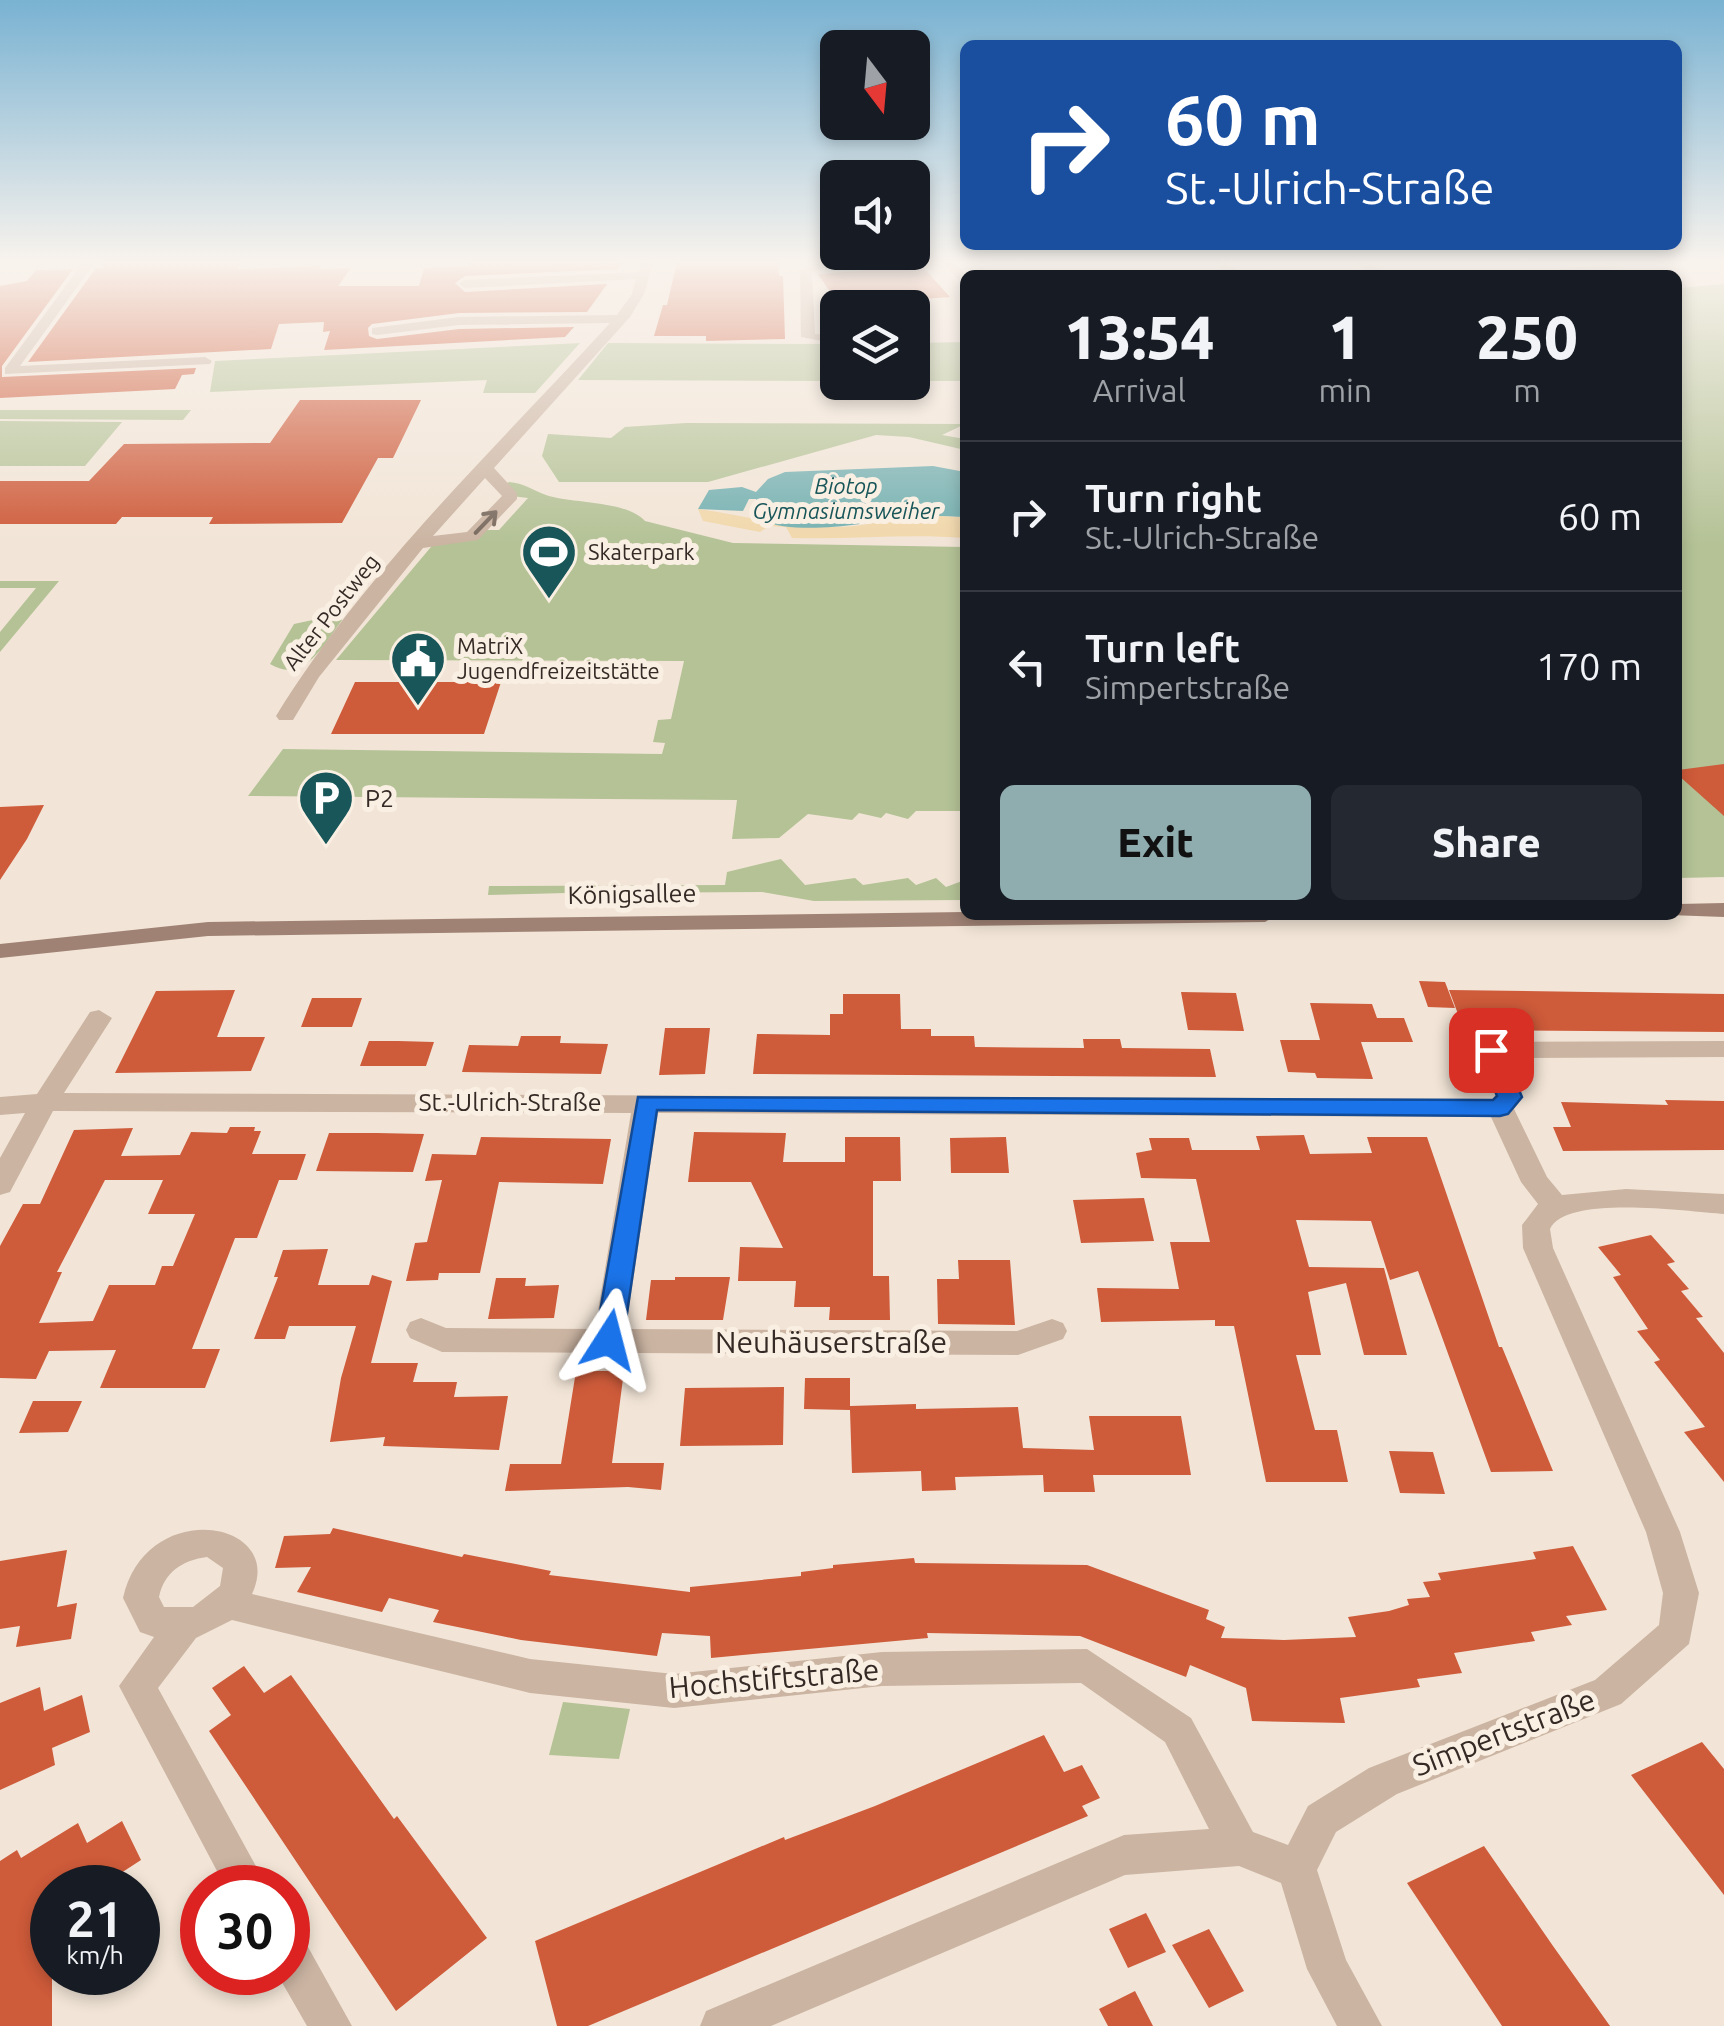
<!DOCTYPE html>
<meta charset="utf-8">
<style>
body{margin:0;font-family:Ubuntu,sans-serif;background:#242831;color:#f1f3f6;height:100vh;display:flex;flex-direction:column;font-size:38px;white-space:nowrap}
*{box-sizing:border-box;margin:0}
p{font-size:32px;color:#9ea1a6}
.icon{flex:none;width:55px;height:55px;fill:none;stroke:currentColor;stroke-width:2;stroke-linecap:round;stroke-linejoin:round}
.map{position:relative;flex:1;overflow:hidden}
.side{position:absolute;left:960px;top:270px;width:722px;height:650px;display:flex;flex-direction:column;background:#171b24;border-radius:15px;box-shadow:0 5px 15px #0003}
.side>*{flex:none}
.banner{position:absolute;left:960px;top:40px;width:722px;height:210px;border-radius:15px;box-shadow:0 5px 15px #0003;background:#1a4fa0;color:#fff;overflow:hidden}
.needle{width:65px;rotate:164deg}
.buttons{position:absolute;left:820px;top:30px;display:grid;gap:20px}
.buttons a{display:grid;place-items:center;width:110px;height:110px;border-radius:15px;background:#171b24;box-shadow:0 5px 15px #0003;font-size:50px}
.speed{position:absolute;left:30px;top:1865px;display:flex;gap:20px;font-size:50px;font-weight:700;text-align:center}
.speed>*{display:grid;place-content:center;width:130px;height:130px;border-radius:50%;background:#171b24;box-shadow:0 5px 15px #0003;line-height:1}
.speed small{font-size:25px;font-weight:400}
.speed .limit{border:15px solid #d22;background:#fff;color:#111}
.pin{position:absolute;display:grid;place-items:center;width:85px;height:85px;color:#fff;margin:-42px;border-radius:20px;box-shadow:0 5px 15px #0006}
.me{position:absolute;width:110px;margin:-55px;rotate:9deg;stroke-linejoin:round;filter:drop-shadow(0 0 8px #0008)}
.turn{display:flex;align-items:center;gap:35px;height:210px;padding:0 40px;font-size:45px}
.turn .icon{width:130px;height:130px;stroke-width:2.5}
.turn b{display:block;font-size:70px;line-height:85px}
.eta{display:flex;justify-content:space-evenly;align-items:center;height:170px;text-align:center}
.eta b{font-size:60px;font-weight:800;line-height:70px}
.action{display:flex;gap:20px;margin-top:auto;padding:20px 40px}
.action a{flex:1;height:115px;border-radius:15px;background:#8facaf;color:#111;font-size:40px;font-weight:800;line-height:115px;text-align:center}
.action a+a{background:#242831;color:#f1f3f6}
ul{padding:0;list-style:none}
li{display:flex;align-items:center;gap:30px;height:150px;padding:0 40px;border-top:2px solid #363941}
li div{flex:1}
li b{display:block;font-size:38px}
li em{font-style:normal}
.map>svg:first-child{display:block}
.green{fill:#b4c296}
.sand{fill:#f1d7ab}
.water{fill:#74b0b1}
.building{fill:#ce5b3a;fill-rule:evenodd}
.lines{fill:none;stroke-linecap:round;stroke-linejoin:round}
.street{fill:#cbb4a2;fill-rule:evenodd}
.secondary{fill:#9f8274;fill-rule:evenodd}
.oneway{stroke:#78685d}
.route{fill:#1a73e8;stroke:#114b97;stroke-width:2.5}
.labels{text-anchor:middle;stroke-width:10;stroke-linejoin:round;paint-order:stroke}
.far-water-label{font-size:22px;font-style:italic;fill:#185659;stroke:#faefe3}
.far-poi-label{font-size:22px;fill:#352a25;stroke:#faefe3;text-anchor:start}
.far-street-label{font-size:22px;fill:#352a25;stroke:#faefe3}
.poi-label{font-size:25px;fill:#352a25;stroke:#faefe3;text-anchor:start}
.street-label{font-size:25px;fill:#352a25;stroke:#faefe3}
.near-street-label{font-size:30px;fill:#352a25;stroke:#faefe3}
</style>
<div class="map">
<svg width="1724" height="2026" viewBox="0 0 1724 2026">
<rect width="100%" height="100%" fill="#f2e5d7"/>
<path class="green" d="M1724,284V877L1678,878V288Z
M965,342V381H913V343Z
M580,343L535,393H483L487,380L210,392L215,361Z
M608,343L837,344V381L578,380Z
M0,410H191L183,420L0,419Z
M0,421L122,422L85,466H0Z
M686,423L965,424L942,435L965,439V450L909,437L876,435L708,482H559L542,456L548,434L611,438L625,427Z
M509,482C524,483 532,490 546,495C572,504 626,500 645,521L733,543L965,547V811H916L908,819L886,813L881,818L859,813L852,820L808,814L779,838L732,839L737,800L248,796L283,749L662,754L665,743L653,742L658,720L671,719L684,661L336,660L441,535L482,536L481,530H499L528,498L511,496L502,486Z
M0,581H59L0,652V632L36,588H0Z
M341,614L342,620C325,643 304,685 270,664L294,624Z
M781,859L805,885L855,878L863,885L908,878L916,885L936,878L946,887L962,881L965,900L814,901L762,892L597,893L589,888H571L567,893L488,895L489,886L725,885L727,872Z
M563,1702L630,1709L619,1759L549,1755Z"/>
<path class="sand" d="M698,509C743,515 784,527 830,527C855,528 876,522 900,518C920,515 943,516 963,517L964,538C907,533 850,540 792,538L786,527L769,526L760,532L703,521Z"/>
<path class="water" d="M933,466L965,472V517C945,516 922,515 902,518C866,523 789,538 756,517V499H749L743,511L698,509L709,490L742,487L756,492L768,479L785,472Z"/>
<path class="building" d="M106,261H241L238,269L321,266L319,269L351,268L338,286H419L424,268L469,266L470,261L622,263L618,269L465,276L455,283L465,292L607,284L587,312L459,313L372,324L368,328L369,336L377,339L459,329L574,327L565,337L324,350L330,331L323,332L324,322L279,324L271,349L28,362L96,268H102Z
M778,261L779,276H783L785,339L706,341V336H654L663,305H667L677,262Z
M922,266L950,297L839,305L818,274Z
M73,269L2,366V377L196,368L194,374L182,375L175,389L0,398V286L27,281L36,270Z
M300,400H421L393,458H378L342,523L209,524L213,517H122L116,524H0V481H89L124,444L270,443Z
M355,682H501L484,734H331Z
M1724,764V816L1678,775V770Z
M44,805L27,839L0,880V807Z
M1419,981L1445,982L1455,1008L1428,1007Z
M235,990L217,1037H265L251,1071L115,1073L156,991Z
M1449,990L1724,994V1032L1464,1030Z
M1181,992L1236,993L1244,1031L1188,1030Z
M843,994H900L901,1029H931V1036H974L975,1047L1084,1048L1083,1039H1120L1122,1048L1210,1049L1216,1077L753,1074L757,1034L830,1035V1014H843Z
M312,998H362L352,1027H301Z
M1310,1003L1372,1004L1377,1018H1404L1413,1042H1361L1373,1079L1317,1078L1315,1073L1288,1072L1280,1040H1320Z
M665,1028H710L705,1074L659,1075Z
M521,1036H561L560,1043L608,1044L601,1074L462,1072L469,1045L518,1046Z
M369,1041H398L434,1042L426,1066H360Z
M1665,1100L1724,1101V1150L1563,1151L1553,1127H1571L1561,1102L1668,1105Z
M230,1127H255L254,1131H261L252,1154H306L297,1180H279L257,1238H235L192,1349H220L205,1388H100L116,1350L49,1351L36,1379L0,1378V1246L23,1204H40L74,1130L133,1128L121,1156L180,1155L191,1132L227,1133ZM105,1180H163L148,1214H195L173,1266H162L155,1285H109L93,1321L39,1323L62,1272H57Z
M694,1132L786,1133L783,1162H845V1137H900L901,1181H873V1276H889L890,1320H829L830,1307H794L796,1281H738L740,1247L783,1248L751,1182H688Z
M329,1133H377L424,1134L413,1172L316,1171Z
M1304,1135L1310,1154L1372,1153L1367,1137H1427L1499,1347H1502L1553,1471L1491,1472L1418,1271L1390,1280L1371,1221L1296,1220L1309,1267L1384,1268L1407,1355H1364L1346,1283L1308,1292L1321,1355H1296L1315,1430H1337L1348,1482H1266L1234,1326H1215V1320L1101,1322L1097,1288L1179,1289L1170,1242H1210L1196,1179L1141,1178L1136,1153L1152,1150L1149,1138H1189L1192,1150H1260L1256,1136Z
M481,1137L611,1139L603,1184L499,1182L480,1273H439L438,1280L406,1281L415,1243L427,1242L442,1180L425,1181L432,1154L476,1155Z
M1006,1137L1009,1173H951L950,1138Z
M1144,1198L1154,1241L1081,1243L1073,1200Z
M1651,1235L1675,1262L1667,1264L1689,1289L1681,1291L1703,1317L1696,1318L1724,1353V1482L1684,1432L1705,1427L1654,1362L1660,1360L1637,1331L1648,1329L1613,1277L1621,1275L1598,1247Z
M328,1249L318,1285H369L372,1275L392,1281L371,1363H418L413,1382H457L454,1397L508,1396L499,1450L383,1446L385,1437L330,1442L341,1378L356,1326H289L285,1339H254L278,1277H274L283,1250Z
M958,1260H1010L1015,1325L938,1324L937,1279H959Z
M675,1277H730L723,1320H646L651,1280H675Z
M496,1278H526L525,1286L559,1285L554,1318L488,1319Z
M576,1371H624L612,1463H664L661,1490L628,1487L505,1491L510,1464H561Z
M805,1378H850V1406L916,1404V1409L1018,1407L1023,1448L1094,1450L1089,1416H1181L1191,1475H1093L1095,1492H1044L1043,1475L955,1477L956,1490L922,1491L921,1471L852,1473L850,1410L804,1409Z
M784,1387L783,1445L680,1446L685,1388Z
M33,1401H82L68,1432L19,1433Z
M1389,1451L1433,1452L1445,1494L1400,1493Z
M333,1528L462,1557L464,1554L551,1571L549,1575L690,1592V1587L801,1576V1572L833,1568V1565L914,1558L915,1563L1087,1565L1209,1610L1206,1619L1225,1627L1221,1638L1284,1640L1356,1637L1348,1617L1389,1611L1409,1605L1407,1599L1430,1597L1423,1582L1441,1580L1438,1573L1536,1559L1533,1552L1573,1546L1607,1610L1566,1616L1572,1625L1531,1632L1535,1641L1454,1653L1462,1673L1417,1679L1420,1687L1340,1698L1345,1723L1252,1721L1246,1688L1190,1665L1186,1677L1080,1636L927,1633L928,1638L711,1658L710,1636L662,1633L657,1656L521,1640L433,1622L439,1610L389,1598L382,1612L297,1592L311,1567L275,1568L284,1536L330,1534Z
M67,1550L57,1607L77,1603L71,1639L16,1647L20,1626L0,1629V1561Z
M244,1666L264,1693L291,1675L394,1819L397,1816L487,1938L396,2011L209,1731L231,1715L212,1688Z
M40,1687L44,1711L82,1695L90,1732L52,1748L55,1765L0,1790V1703Z
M1044,1735L1064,1772L1082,1765L1100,1798L1082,1806L1088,1816L588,2026H557L535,1941L784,1837L785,1840L875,1806Z
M1702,1742L1724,1769V1895L1631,1775Z
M122,1821L141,1860L98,1888H52V2026H0V1861L17,1850L21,1858L78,1823L87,1843Z
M1484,1846L1553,1946L1610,2026H1502L1407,1883Z
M1146,1913L1166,1952L1128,1968L1109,1929Z
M1209,1929L1244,1991L1209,2008L1172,1945Z
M1135,1991L1153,2026H1108L1099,2009Z"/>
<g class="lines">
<path class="street" d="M84,261H96L20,366L205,357L212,361L210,364L5,374V368Z
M642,261H654L644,294L630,317L494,468L517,493V499L478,540L423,548L319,677L293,720H279L276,716C366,570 495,449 610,323L459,325L377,335L372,334V328L459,317L617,315L632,294L636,279L465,288L459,284L465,280L639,272ZM485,478L502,496L467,532L433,536Z
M824,261H845L812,272L815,334L838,336V344L801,337L800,270Z
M941,261H954L966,275L965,286Z
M1212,261H1226L1242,275H1228Z
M1354,261H1368L1386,275H1372Z
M1602,261H1615L1621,268L1569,275H1513L1605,265Z
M99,1010L112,1018L64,1093L1493,1099L1496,1096L1478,1050L1491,1042L1724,1041V1057L1507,1058L1523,1097L1514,1109L1547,1177L1562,1195L1626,1189L1724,1194V1214C1689,1212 1566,1194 1550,1229L1553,1248L1680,1532L1699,1593L1689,1644L1621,1704L1397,1794L1336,1832L1317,1870L1346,1960L1382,2026H1337L1307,1969L1281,1883L1239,1866L1125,1875L771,2026H700L706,2011L1124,1835L1209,1829L1165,1742L1081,1683L882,1686L674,1708L530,1693L232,1620L196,1638L158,1688L268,1888H226L119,1686L154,1637L140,1632L123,1598C146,1496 287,1520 252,1594L530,1659L674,1674L882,1652L1087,1649L1191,1718L1253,1832L1288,1845L1308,1806L1369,1768L1595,1680L1659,1625L1663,1593L1646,1532L1523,1248L1522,1225L1538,1204L1521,1182L1491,1117L658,1113L626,1329L1017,1331L1052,1319L1063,1323L1067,1331L1063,1339L1018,1355L442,1352L410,1338L406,1330L410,1322L421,1318L446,1328L595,1329L631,1113L53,1111L10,1192L0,1195V1158L25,1113L0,1115V1097L37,1094L90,1012ZM207,1557L223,1568L220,1586L193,1607H164L159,1597C164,1572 183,1560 207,1557Z
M288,1932L303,1938L352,2026H307L276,1972H288Z"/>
<path class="secondary" d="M1724,903V917L1669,915H1678V904Z
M965,912V915H1277L1265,922L208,936L0,958V944L208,922Z"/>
</g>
<defs><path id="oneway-shaft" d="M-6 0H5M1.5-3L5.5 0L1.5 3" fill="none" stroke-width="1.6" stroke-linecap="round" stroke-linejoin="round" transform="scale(2.5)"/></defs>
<use class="oneway" href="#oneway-shaft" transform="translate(486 522) rotate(-46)"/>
<linearGradient id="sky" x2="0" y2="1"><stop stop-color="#79b2d2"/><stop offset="0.48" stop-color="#f9f3ed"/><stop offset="1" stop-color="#f9f3ed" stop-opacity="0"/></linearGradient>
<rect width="1724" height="545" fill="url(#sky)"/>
<path class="route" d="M1491,1042L1502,1050L1522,1097L1508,1114L1500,1116L657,1110L623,1340L619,1348L609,1351L599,1348L595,1340L638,1097L1493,1100L1497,1096L1479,1050Z"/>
<defs>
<g id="stadium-pin" transform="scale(2.875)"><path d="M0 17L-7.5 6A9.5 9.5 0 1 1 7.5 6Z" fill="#185659" stroke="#faefe3"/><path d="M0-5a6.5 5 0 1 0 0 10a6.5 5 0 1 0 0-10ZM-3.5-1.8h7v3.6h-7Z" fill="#fff"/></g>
<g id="civic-pin" transform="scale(2.875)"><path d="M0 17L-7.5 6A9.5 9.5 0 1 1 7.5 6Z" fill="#185659" stroke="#faefe3"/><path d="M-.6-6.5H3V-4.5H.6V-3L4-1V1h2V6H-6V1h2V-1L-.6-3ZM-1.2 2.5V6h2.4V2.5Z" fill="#fff"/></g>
<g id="parking-pin" transform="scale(2.875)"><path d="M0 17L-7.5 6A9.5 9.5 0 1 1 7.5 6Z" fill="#185659" stroke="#faefe3"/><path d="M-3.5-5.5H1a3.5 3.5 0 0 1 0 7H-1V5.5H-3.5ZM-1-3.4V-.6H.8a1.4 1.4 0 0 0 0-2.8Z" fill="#fff"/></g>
</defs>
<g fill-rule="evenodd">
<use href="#stadium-pin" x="549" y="552"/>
<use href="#civic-pin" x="418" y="659"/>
<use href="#parking-pin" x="326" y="798"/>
</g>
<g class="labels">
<g class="far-water-label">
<text x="846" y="494">Biotop<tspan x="846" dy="25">Gymnasiumsweiher</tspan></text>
</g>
<g class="far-poi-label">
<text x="588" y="560">Skaterpark</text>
<text x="457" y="654">MatriX<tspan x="457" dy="25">Jugendfreizeitstätte</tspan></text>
</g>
<g class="far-street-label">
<text transform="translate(331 612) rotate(-52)" y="8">Alter Postweg</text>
</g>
<g class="poi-label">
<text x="365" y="807">P2</text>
</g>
<g class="street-label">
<text transform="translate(632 894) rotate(-1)" y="9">Königsallee</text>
<text x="510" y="1111">St.-Ulrich-Straße</text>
</g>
<g class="near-street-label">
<text x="831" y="1353">Neuhäuserstraße</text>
<text transform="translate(774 1679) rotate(-5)" y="10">Hochstiftstraße</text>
<text transform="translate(1504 1733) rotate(-21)" y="10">Simpertstraße</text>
</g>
</g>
</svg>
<div class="buttons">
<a><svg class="needle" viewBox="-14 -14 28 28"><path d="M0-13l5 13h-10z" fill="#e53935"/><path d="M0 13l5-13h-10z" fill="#9ea1a6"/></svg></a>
<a><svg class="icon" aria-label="sound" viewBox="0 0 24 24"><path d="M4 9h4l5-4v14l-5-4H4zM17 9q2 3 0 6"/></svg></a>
<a><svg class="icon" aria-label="layers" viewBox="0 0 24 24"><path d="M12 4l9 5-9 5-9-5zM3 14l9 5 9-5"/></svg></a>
</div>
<div class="speed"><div>21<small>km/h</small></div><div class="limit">30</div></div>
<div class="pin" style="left:1491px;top:1050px;background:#d93025"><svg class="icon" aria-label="arrive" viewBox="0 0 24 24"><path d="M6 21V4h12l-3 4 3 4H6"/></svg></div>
<svg class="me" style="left:609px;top:1340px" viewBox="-20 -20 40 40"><path d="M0-17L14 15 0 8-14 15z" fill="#1a73e8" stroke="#fff" stroke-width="4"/></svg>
<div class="banner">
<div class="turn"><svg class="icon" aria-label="right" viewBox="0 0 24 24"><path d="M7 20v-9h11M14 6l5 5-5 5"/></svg><div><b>60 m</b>St.-Ulrich-Straße</div></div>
</div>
<section class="side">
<div class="eta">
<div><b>13:54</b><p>Arrival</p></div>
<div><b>1</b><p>min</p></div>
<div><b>250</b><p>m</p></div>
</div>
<ul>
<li><svg class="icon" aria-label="right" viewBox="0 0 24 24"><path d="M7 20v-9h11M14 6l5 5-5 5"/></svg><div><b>Turn right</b><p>St.-Ulrich-Straße</p></div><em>60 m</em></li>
<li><svg class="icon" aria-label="left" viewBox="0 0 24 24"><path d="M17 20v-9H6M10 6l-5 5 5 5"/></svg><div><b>Turn left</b><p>Simpertstraße</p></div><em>170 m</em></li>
</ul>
<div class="action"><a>Exit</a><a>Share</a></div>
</section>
</div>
